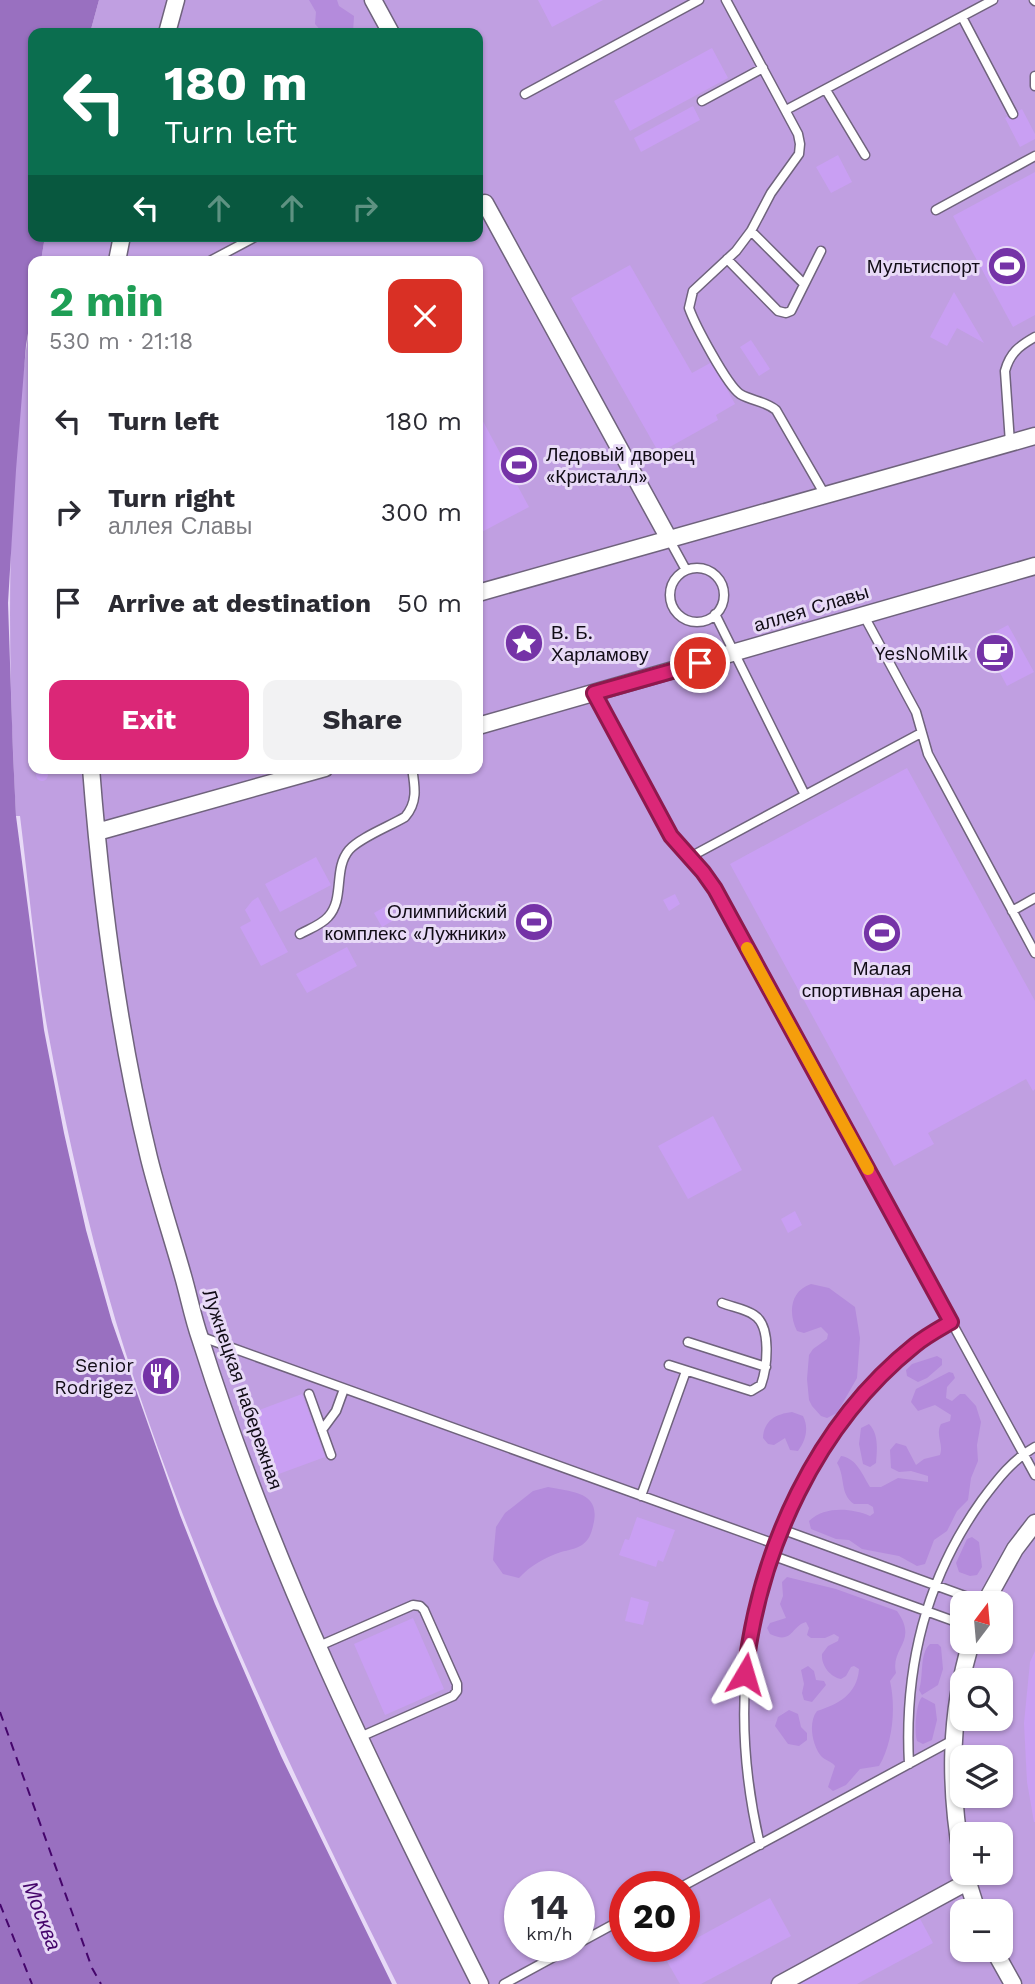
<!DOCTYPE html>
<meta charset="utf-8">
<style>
body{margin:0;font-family:"Work Sans",sans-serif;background:#f2f2f3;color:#2b2b33;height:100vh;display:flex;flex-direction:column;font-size:26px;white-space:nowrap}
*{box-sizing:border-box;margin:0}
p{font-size:23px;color:#7c7c81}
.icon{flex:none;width:38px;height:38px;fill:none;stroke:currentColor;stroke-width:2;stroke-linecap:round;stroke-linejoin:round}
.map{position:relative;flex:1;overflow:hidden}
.sheet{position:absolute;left:28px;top:256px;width:455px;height:518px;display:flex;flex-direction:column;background:#fff;border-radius:14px;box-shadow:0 2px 5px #0004}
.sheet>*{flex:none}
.hud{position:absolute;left:28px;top:28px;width:455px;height:214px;border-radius:14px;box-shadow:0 2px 5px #0004;background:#0b6e4f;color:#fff;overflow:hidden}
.needle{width:46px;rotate:16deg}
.fabs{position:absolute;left:950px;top:1591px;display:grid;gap:14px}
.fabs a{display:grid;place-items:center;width:63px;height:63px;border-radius:14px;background:#fff;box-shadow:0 2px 5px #0004;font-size:35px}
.speed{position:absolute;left:504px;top:1871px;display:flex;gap:14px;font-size:35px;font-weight:700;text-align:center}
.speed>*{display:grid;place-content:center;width:91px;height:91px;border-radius:50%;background:#fff;box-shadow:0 2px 5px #0004;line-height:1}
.speed small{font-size:18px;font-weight:400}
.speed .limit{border:10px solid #d22;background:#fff;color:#111}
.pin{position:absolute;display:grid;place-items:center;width:60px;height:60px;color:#fff;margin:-30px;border:4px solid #fff;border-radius:50%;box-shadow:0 2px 7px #0007}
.me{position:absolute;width:77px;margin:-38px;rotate:7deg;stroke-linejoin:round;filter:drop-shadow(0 0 5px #0008)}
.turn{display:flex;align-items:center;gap:24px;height:147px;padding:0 21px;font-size:32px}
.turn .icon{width:91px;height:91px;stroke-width:2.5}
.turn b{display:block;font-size:49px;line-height:60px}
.lanes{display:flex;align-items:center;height:66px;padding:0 21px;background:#0003;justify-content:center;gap:35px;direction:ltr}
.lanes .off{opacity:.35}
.round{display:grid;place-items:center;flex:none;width:74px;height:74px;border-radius:14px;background:#f2f2f3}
.summary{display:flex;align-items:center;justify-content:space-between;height:119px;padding:0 21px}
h1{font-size:42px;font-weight:700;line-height:52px;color:#1e9e55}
.primary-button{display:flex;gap:14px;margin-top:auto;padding:14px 21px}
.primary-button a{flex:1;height:80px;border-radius:14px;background:#db2777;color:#fff;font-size:28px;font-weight:700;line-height:80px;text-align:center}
.primary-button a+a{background:#f2f2f3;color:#2b2b33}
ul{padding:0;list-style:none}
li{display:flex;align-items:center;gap:21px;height:91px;padding:0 21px}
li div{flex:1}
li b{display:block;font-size:26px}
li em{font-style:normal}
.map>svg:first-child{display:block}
.green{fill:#c09fe1;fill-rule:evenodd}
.forest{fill:#b48bdc}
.water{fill:#9970c0}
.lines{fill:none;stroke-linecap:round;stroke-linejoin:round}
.ferry{stroke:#45056b;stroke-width:2;stroke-dasharray:9 7;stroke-linecap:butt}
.building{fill:#c99ff3}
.service-casing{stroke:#6f637c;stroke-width:11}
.minor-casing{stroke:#6f637c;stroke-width:19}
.service{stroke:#fff;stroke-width:8}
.minor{stroke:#fff;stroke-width:16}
.route-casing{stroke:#8e194d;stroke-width:18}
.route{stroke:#db2777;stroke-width:12}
.slow{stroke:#f59e0b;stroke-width:12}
.labels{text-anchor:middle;stroke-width:6;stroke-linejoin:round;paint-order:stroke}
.poi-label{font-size:19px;fill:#110c16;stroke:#e8daf7;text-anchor:end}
.street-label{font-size:19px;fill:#110c16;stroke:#e8daf7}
.water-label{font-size:21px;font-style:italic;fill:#45056b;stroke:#e8daf7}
</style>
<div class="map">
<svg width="1035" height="1984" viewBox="0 0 1035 1984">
<rect width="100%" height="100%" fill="#e8daf7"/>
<path class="green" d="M99,0H1035V1984H397C290,1770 186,1552 116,1322C88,1227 66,1129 48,1032C35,961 29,888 20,816H16C7,647 5,471 33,304V768H478V261H41L45,236H478V33H90ZM962,1603H1001V1642H962ZM962,1680H1001V1718H962ZM962,1757H1001V1796H962ZM962,1834H1001V1872H962ZM520,1886H579V1946H520ZM625,1886H684V1946H625ZM962,1911H1001V1950H962Z"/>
<path class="forest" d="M309,0H337L339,6L354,16L353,33H323L315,24L316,12Z
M811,1284L829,1288L855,1307L860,1338L857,1378L837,1413L827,1418L821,1416L812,1406L809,1400L807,1379L809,1355L813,1349L827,1339L828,1334L821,1327L804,1333L797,1331C788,1313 790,1291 811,1284Z
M937,1356L942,1359V1365L927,1378L918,1382L907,1376L906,1370L912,1364Z
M949,1372L953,1373L955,1378L947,1387L946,1398L952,1401L960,1394H965L976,1406L981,1422L977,1445L978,1461L971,1478L968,1500L957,1511L947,1531L934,1540L925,1564L917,1566L899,1556L862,1549L849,1540L836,1539L811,1529L809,1521C825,1506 851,1508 870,1516L874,1513L873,1507L868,1504H854C839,1493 846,1478 837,1463L841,1456C857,1458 863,1476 870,1487H881L898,1478L928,1482V1476L911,1471L899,1472L891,1468L890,1450L896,1443L906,1446L916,1465L924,1459L940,1455C944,1444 935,1435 941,1424L950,1421L951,1415L935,1405L918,1411L911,1402L916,1389Z
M792,1412L803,1416C809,1428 806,1440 798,1451L790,1450L785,1438L774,1445L768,1444L763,1438C764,1420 776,1414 792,1412Z
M869,1424C879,1434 877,1450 876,1463L870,1467L863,1464L859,1444L861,1428Z
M548,1487C573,1492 602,1492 593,1526C591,1534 589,1540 582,1545C576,1549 568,1550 561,1552C544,1558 531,1565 519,1578L503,1574L493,1560L496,1527L505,1513L533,1491Z
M972,1537L979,1542L982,1567L977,1575L970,1576L959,1572L956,1563L967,1539Z
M787,1577L836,1589L897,1611C919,1642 890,1647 896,1673L890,1681C896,1707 893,1743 879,1766L860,1769L846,1785L833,1791L828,1787L835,1766C831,1761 826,1761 821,1756C812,1745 808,1722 817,1711C838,1704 857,1695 859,1669L854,1666L851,1667L846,1676L841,1679C830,1677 821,1665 822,1654L828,1646L838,1641L839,1637L834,1634L825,1638H811L807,1635L809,1628L806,1622C791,1626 793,1645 770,1634L767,1628L770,1623L786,1618L780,1604L783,1596L782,1582Z
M930,1644H938L941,1647L943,1669L938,1685L922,1695L919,1690C924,1676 919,1654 930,1644Z
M808,1666L814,1671L816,1680L824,1681L826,1685L812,1702L804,1700L802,1693L804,1684L801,1670Z
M922,1697L935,1704L937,1720L932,1740L923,1744L917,1741C914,1731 916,1703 922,1697Z
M789,1710L798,1714L801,1727L807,1733V1740L799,1746L788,1744L775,1726L778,1717Z"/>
<path class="water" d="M0,0H99L90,33H33V236H45L41,261H33V304L26,345L16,470L8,603L13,753L16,816L44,1030L64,1133L86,1230L112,1322L180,1515L215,1604L281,1756L392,1984H0Z"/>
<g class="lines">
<path class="ferry" d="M0,1712L92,1968L101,1984
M0,1904L32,1984"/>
</g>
<path class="building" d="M538,0H603L552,27Z
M712,48L728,78L630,131L614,101Z
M693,106L700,120L641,152L634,138Z
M1022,109L1035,134V139L1020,147L1005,118Z
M838,155L852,182L831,193L816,167Z
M1035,172V315L1013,327L953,216Z
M630,265L692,373L712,362L735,404L716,415L718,420L659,453L571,298Z
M954,292L984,343L957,328L947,346L930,337Z
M751,340L770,369L759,376L740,347Z
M478,412L529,507L478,534Z
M1008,625L1034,672L1007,686L982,639Z
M907,768L1035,1001V1089L1033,1091L1026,1079L928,1133L934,1144L894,1166L730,864Z
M36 775a6 6 0 1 1 12 0a6 6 0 1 1-12 0Z
M316,857L331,885L280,912L265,884Z
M675,894L680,904L669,911L663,900Z
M258,897L288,952L261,966L240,927L251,921L245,910L252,901Z
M386,906L394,920L382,927L374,913Z
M347,947L357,966L307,993L296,974Z
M713,1116L742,1170L688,1199L658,1146Z
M795,1211L802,1225L788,1233L781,1219Z
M302,1394L325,1457L276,1475L254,1412Z
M637,1517L675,1530L663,1562L658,1560L656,1567L619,1555L625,1539L629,1540Z
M631,1597L649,1602L643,1625L625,1621Z
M413,1618L444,1689L385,1715L354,1644Z
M1035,1651V1822H1034L1027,1782L1024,1723L1030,1662Z
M770,1898L791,1936L701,1984H680L664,1956Z
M918,1915L933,1943L857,1984H790Z"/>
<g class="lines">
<g class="service-casing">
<path id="service" d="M726,0L798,134L800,144L799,154L771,193L751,231L736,251L693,291L689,308C695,325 727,385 740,394C752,401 765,401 776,410L825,495
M1034,0L1035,1
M962,17L1013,114
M1035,76V86
M826,90L865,155
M525,94L699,0
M702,101L763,68
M786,110L993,0
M936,210L1035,156
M751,231L804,284
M727,259L778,311L786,313L791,311L821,251
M210,261L257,236
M1010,443L1005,371C1010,353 1019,346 1035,337
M669,539L686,570
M670 595a27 27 0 1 1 54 0a27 27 0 1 1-54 0Z
M715,614L805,795
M863,614L916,712L928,754L1035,953
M594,693L671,836L703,872L715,889L1035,1475
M690,857L921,733
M1012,911L1035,898
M300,934C309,929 321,925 328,917C345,899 333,869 349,850C359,838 390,826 405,817C418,802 415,787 412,768
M202,1337L775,1544
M688,1342L766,1367
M669,1365L751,1391L761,1385C767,1368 772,1326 754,1315C746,1309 732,1307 722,1303
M309,1394L331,1455
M322,1430L336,1411L344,1389
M641,1496L686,1371
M781,1529L984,1603
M771,1555L962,1624
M319,1646L413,1605L420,1606L424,1610L457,1684V1691L453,1696L360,1737
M909,1764C904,1668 926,1578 982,1500C997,1480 1013,1459 1035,1447
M760,1845C726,1700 746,1562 831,1439C864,1390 900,1353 951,1322
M683,1886L953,1740
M579,1943L625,1918
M504,1984L574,1946"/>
</g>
<g class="minor-casing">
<path id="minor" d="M373,0L391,33
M167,33L176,0
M485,203L669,539
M117,261L122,236
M478,593L1035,436
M478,726L1035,566
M91,768C101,898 118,1031 149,1158C159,1198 172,1237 183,1276C189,1297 193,1318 200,1338C270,1562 375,1775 480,1984
M97,832L325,768
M985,1603L1015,1549L1035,1523
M962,1860C949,1786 949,1715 971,1642
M965,1873L977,1911
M994,1950L1013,1984
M780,1984L967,1882"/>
</g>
<use href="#service" class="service"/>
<use href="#minor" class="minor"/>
</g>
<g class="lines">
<g class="route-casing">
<path id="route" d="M700,663L594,693L671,836L703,872L715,889L951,1322C939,1329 926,1336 915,1345C816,1424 759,1550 745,1674"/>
</g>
<use href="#route" class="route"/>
<path class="slow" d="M747,948L868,1169"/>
</g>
<defs>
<g id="stadium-disc" transform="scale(2.0125)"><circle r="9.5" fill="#7533a7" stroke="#e8daf7"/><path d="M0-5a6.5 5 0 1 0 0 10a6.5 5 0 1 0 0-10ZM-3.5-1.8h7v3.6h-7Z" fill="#fff"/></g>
<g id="sight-disc" transform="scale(2.0125)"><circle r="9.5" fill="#7533a7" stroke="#e8daf7"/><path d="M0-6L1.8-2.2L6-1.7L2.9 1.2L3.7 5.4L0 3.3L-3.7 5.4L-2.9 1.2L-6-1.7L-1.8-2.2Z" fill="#fff"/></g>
<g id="cafe-disc" transform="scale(2.0125)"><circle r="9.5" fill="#7533a7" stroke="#e8daf7"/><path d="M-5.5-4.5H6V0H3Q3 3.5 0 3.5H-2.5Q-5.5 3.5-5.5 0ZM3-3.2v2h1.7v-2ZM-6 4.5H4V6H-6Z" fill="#fff"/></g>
<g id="restaurant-disc" transform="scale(2.0125)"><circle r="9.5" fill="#7533a7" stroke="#e8daf7"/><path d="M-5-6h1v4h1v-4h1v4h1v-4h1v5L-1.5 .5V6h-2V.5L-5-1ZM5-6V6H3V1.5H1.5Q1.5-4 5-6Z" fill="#fff"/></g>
</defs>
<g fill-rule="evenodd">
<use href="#stadium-disc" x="1007" y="266"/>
<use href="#stadium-disc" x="519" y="465"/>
<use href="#sight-disc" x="524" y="643"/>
<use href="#cafe-disc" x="995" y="653"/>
<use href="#stadium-disc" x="534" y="922"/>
<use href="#stadium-disc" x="882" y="933"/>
<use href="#restaurant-disc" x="161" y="1376"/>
</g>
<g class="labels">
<g class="poi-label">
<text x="980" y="273">Мультиспорт</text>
<text x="546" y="461" text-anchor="start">Ледовый дворец<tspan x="546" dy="22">«Кристалл»</tspan></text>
<text x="551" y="639" text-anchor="start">В. Б.<tspan x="551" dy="22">Харламову</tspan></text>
<text x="968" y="660">YesNoMilk</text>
<text x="507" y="918">Олимпийский<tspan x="507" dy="22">комплекс «Лужники»</tspan></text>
<text x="882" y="975" text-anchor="middle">Малая<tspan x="882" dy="22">спортивная арена</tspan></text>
<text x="134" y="1372">Senior<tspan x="134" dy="22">Rodrigez</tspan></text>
</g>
<g class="street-label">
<text transform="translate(811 608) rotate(-17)" y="7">аллея Славы</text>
<text transform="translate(243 1389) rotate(71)" y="7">Лужнецкая набережная</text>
</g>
<g class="water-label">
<text transform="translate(42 1916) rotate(69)" y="7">Москва</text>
</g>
</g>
</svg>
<div class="fabs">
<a><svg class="needle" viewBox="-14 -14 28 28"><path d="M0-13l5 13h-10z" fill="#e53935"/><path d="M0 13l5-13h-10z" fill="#7c7c81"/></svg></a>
<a><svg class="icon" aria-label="search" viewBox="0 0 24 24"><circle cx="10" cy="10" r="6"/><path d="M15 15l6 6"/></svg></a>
<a><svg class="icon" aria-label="layers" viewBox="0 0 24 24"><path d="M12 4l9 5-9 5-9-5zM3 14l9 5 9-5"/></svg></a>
<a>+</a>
<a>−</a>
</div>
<div class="speed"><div>14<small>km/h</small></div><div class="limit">20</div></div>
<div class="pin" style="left:700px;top:663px;background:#d93025"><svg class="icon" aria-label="arrive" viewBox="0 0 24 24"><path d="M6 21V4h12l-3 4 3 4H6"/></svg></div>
<svg class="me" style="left:745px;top:1674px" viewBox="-20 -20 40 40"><path d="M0-17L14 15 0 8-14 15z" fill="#db2777" stroke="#fff" stroke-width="4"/></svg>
<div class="hud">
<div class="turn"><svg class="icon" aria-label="left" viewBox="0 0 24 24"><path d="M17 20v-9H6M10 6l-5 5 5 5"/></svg><div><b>180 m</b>Turn left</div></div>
<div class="lanes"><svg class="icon" aria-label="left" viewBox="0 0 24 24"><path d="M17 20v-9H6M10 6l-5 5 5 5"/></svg><svg class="icon off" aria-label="ahead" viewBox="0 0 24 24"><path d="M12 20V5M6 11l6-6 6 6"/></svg><svg class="icon off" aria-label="ahead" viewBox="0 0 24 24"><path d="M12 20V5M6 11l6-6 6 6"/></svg><svg class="icon off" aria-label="right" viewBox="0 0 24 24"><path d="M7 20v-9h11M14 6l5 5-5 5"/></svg></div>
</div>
<section class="sheet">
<div class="summary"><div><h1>2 min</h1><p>530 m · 21:18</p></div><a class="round" style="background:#d93025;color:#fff"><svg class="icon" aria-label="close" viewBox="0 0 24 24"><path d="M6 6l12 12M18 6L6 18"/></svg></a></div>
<ul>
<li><svg class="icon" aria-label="left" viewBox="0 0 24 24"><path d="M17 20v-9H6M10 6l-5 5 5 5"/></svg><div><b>Turn left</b></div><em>180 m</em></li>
<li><svg class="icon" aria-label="right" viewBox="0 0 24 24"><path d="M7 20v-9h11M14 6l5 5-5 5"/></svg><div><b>Turn right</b><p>аллея Славы</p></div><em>300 m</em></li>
<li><svg class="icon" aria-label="arrive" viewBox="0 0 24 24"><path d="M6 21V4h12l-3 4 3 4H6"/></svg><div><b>Arrive at destination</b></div><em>50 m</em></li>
</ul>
<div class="primary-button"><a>Exit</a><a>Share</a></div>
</section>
</div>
